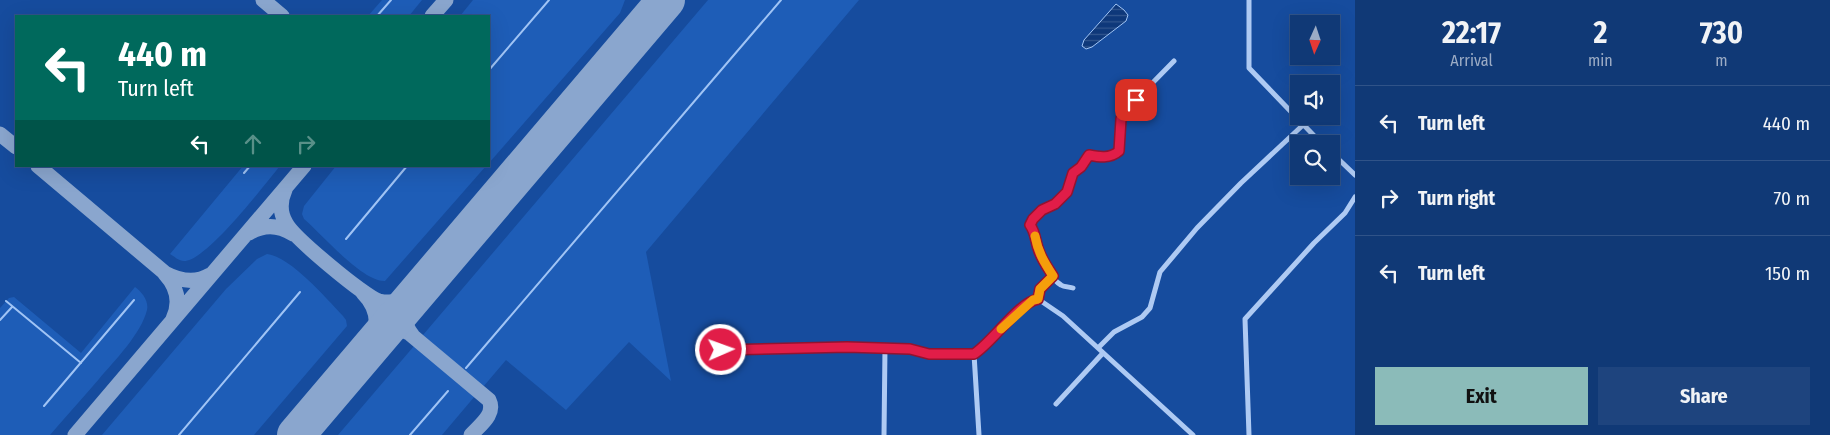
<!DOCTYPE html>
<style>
body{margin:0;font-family:"Fira Sans Condensed",sans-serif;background:#1e447e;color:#f1f3f6;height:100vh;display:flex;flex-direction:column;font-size:19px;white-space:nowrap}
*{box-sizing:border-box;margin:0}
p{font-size:16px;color:#9cacc5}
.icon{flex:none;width:28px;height:28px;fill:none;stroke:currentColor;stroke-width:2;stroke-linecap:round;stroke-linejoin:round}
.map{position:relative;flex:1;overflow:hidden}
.drawer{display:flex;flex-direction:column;background:#103976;width:475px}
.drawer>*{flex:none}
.hud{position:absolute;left:15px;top:15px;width:475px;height:152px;border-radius:0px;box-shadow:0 5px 20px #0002,0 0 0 1px #305388;background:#00695c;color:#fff;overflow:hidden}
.needle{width:32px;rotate:183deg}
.controls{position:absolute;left:1290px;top:15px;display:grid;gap:10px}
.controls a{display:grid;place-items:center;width:50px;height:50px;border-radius:0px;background:#103976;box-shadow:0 5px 20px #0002,0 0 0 1px #305388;font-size:25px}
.pin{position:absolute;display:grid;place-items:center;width:42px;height:42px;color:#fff;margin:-21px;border-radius:10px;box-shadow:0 2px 8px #0006}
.me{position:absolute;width:55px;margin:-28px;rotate:88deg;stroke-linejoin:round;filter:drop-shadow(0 0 4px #0008)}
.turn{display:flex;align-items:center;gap:18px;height:105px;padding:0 20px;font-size:22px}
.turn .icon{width:65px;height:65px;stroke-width:2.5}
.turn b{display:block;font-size:35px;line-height:42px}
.lanes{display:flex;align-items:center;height:48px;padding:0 20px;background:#0003;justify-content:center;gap:25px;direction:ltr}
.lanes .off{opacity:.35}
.eta{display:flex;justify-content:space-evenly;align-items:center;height:85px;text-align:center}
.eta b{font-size:30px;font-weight:700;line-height:35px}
.cta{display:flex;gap:10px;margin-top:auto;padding:10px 20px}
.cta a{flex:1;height:58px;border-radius:0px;background:#8bbbb9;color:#111;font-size:20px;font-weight:700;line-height:58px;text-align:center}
.cta a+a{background:#1e447e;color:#f1f3f6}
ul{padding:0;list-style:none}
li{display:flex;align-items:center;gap:15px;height:75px;padding:0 20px;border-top:1px solid #305388}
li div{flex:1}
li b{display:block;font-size:19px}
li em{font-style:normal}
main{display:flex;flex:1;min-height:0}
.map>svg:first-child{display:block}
.green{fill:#1e5db7}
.water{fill:url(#water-rules);stroke:#a0c4f5}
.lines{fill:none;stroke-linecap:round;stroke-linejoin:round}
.stream{stroke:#a0c4f5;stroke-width:2}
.taxiway{stroke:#8aa6ce;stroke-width:15}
.runway{stroke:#8aa6ce;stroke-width:38}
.street{stroke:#aecaf3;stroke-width:5}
.route-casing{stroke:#92132f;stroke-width:12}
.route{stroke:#e11d48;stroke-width:9}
.slow{stroke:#f59e0b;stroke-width:9}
</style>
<main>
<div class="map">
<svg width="1355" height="435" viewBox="0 0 1355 435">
<defs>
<pattern id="water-rules" width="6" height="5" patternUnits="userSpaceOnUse" patternTransform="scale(1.25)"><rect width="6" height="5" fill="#0e387a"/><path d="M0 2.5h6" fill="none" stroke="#32568e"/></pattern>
</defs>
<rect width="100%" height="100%" fill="#164c9e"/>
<path class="green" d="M382,0H422L409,16H368Z
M473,0H625L620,13L489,163V16H460Z
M708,0H859L646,252L671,381L629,342L566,410L506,360L483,387L423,335Z
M243,166H280C264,185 207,261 184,261C179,261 175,257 170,254Z
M336,166H486L385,281C362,282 321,233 304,219L302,214L304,206Z
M267,254C291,257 326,298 343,316L346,320L347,326L254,435H102L226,289L257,259Z
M135,287C142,292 149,301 147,310C141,334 115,360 99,379C83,398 66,416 50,435H0V308L9,298L14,297L81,353Z
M414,346L475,396L442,435H338Z"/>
<path class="water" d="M1116,4L1124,10L1128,15L1126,21L1092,47L1086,49L1082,46L1084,40Z"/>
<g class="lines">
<path class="stream" d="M377,16L391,0
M489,70L549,0
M244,173L250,166
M346,239L407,166
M6,301L81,363
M0,320L12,307
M466,368L781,0
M44,406L134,300
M179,435L300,292
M410,435L448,391"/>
<path class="taxiway" d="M263,0L282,16
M432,16L446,0
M645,26L654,11L656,0
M0,134L16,147
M38,166L165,273C180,281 195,284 210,275
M285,190C280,201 280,213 286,223C293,237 365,297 379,301C393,304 408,300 418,291
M249,233C264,224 279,225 293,234
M165,274C177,287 181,302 173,319
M363,293C379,309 380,329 369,349
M408,303C403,315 404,326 413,336
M378,338C388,330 397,327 409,333L489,400C496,414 480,425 471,435
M75,435L304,166"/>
<path class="runway" d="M296,435L666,0"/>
<path class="street" d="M1249,0V68L1322,144
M1331,152L1355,175
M1073,288C1070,287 1064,287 1061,285C1051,279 1042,262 1039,251C1035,241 1036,233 1029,225L1033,219L1042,210L1055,204L1067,192L1073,173L1081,167L1089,155C1100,157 1111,159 1119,151L1121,119L1123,113L1174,61
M1038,299L1040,289L1053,276
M1098,348L1114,332L1142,317L1150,308L1160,272L1197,228L1241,183L1303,125
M721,350L829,347L909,349L929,354H974C993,342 1018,303 1038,299L1063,316L1193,435
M974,354L979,435
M1056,404L1103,353
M884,435L885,348
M1249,435L1245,319L1314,243L1345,213L1355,197"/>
</g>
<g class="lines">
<g class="route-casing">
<path id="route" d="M721,350L847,347L910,349L929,354H974C993,342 1018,303 1038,299L1040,289L1053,276C1048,268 1042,260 1039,251C1035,241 1036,233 1030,225L1033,219L1042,210L1055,204L1067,192L1073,173L1081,167L1089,155C1099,157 1110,159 1119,151L1121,119L1123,113L1136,100"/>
</g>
<use href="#route" class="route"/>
<path class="slow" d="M1001,329L1033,300L1038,299L1040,289L1053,276C1044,262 1038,252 1035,236"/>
</g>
</svg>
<div class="controls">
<a><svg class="needle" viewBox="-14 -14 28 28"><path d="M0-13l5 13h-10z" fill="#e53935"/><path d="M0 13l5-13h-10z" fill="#9cacc5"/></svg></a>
<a><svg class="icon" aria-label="sound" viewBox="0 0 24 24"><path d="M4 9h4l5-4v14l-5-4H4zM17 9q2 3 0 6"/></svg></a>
<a><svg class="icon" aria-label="search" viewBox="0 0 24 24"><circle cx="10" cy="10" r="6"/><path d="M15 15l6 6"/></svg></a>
</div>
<div class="pin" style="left:1136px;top:100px;background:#d93025"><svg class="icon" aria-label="arrive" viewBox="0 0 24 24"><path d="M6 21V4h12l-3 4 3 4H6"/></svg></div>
<svg class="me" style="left:721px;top:350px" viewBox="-20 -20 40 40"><circle r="17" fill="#e11d48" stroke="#fff" stroke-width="3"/><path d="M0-11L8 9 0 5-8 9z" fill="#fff"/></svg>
<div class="hud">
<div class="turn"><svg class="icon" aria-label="left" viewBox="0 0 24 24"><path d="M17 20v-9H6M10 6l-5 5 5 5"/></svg><div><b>440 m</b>Turn left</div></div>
<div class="lanes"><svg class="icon" aria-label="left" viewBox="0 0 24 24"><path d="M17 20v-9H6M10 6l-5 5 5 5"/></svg><svg class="icon off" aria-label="ahead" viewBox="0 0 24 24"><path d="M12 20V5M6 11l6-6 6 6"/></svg><svg class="icon off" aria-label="right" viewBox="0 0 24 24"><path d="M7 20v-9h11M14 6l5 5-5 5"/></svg></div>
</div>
</div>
<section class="drawer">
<div class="eta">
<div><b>22:17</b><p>Arrival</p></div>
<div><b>2</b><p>min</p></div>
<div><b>730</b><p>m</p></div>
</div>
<ul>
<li><svg class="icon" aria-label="left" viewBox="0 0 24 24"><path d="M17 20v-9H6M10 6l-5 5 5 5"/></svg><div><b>Turn left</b></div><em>440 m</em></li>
<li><svg class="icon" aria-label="right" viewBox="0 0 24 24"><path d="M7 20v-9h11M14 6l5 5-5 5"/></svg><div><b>Turn right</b></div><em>70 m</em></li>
<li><svg class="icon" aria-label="left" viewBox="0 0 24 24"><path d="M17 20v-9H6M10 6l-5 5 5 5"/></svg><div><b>Turn left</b></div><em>150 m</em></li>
</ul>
<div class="cta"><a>Exit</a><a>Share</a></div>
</section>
</main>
